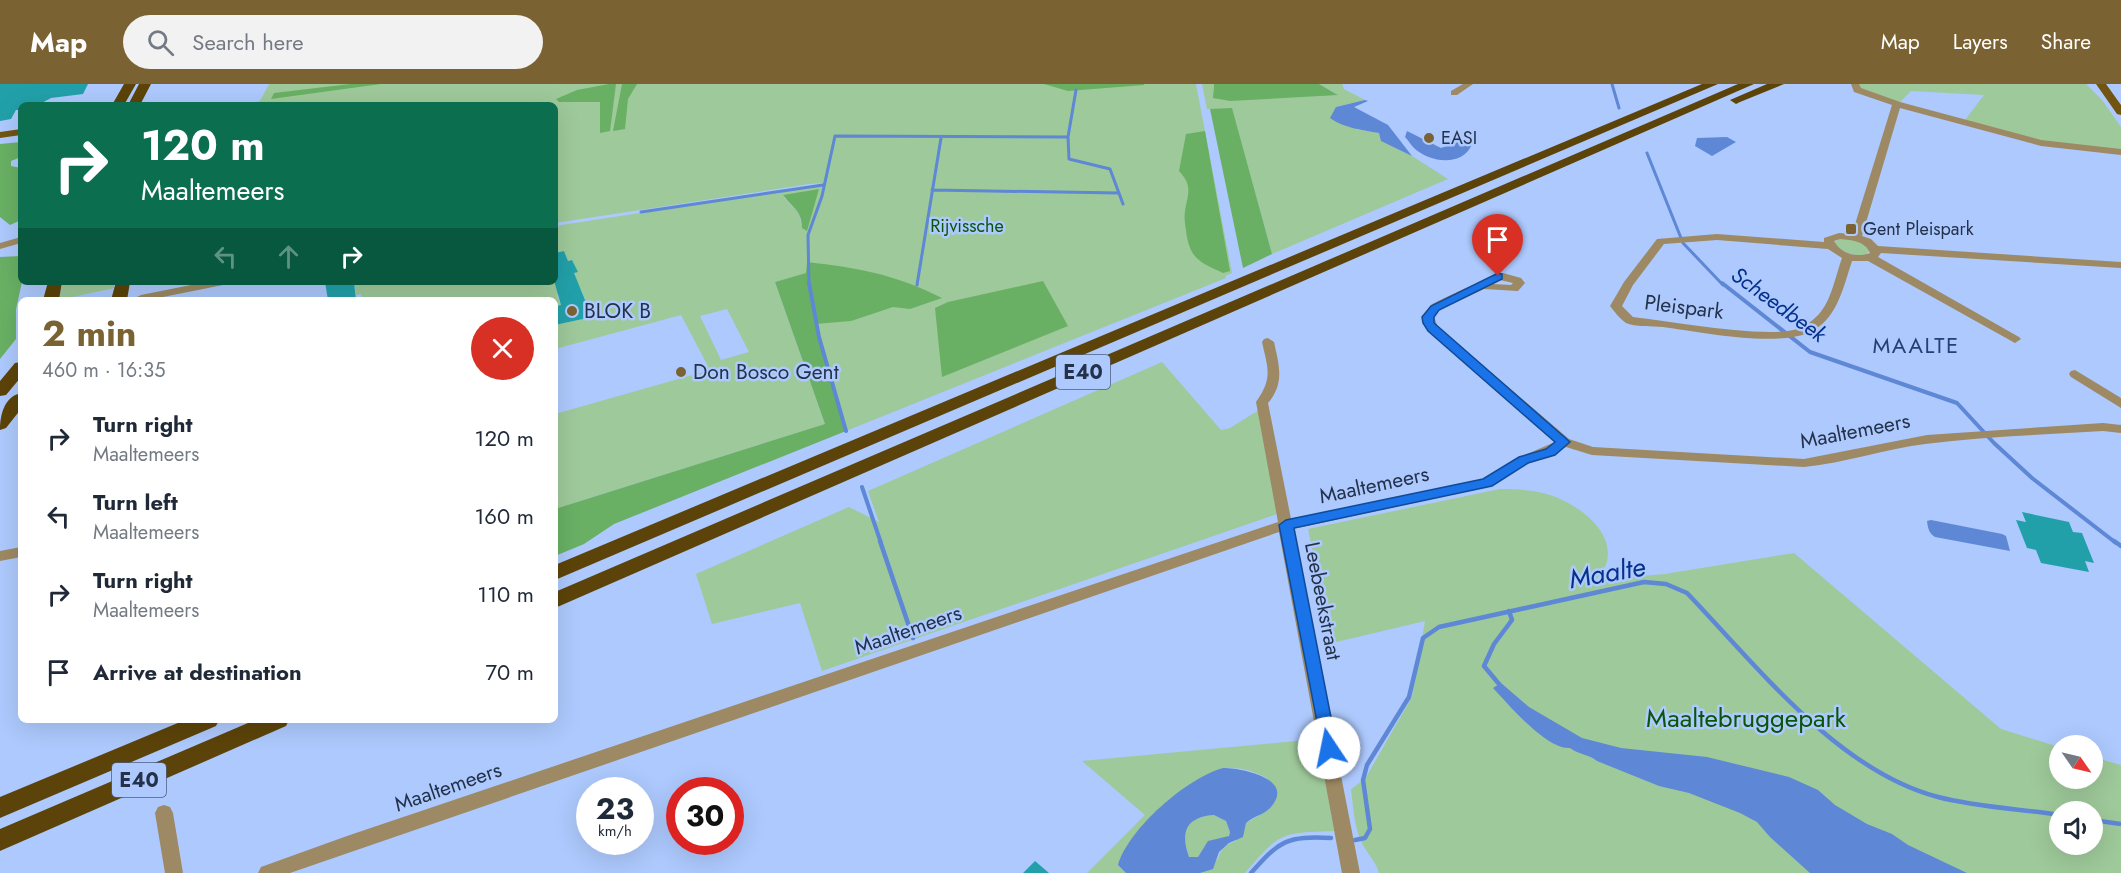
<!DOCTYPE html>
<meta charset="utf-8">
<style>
body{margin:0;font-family:Jost,sans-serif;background:#f2f2f3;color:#1f2937;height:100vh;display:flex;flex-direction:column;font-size:22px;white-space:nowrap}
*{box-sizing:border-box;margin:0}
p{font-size:20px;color:#747a83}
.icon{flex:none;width:33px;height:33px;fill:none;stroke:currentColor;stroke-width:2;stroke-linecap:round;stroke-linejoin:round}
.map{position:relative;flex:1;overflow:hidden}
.details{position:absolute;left:18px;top:213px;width:540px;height:426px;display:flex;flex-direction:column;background:#fff;border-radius:9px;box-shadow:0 6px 24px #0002}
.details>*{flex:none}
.banner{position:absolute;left:18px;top:18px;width:540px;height:183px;border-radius:9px;box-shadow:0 6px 24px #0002;background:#0b6e4f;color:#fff;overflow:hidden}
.needle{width:39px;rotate:124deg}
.tools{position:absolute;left:2049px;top:651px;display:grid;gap:12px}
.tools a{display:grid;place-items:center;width:54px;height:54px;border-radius:50%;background:#fff;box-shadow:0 6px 24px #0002;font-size:30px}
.speed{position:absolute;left:576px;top:693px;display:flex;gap:12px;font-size:30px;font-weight:700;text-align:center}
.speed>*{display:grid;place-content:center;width:78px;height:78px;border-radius:50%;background:#fff;box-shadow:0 6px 24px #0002;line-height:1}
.speed small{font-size:15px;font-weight:400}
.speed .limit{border:9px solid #d22;background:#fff;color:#111}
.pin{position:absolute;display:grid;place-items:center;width:51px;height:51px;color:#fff;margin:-62px -26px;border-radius:50% 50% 50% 0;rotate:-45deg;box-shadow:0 0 6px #0007}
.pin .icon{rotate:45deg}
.me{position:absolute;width:66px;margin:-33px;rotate:349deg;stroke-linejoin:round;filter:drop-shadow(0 0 4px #0008)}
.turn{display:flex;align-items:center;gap:21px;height:126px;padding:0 24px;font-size:27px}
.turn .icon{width:78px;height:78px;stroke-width:2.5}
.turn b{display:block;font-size:42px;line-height:51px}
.lanes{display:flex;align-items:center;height:57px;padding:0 24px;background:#0003;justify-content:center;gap:30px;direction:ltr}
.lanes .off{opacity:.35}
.round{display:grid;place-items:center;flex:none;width:63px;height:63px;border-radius:32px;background:#f2f2f3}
.overview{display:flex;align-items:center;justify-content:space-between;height:102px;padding:0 24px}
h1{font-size:36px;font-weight:700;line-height:45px;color:#7a6233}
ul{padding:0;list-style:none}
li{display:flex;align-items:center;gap:18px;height:78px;padding:0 24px}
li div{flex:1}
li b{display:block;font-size:22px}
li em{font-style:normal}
header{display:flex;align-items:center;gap:36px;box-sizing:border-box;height:84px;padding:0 30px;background:#7a6233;color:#fff}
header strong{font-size:28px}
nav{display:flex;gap:33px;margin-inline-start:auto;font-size:21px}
.search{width:420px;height:54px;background:#f2f2f3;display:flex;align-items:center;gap:15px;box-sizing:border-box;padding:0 21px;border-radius:33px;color:#747a83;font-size:22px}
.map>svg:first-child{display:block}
.green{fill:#9ec99a;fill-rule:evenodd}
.forest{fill:#69b064}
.water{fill:#5e87d6;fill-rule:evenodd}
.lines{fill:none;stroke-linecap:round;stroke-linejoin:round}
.stream-far2{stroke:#5e87d6;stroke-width:3}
.stream-far1{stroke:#5e87d6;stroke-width:4}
.stream{stroke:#5e87d6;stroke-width:4.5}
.building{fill:#22a0a9}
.minor{fill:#9d8963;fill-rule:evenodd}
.major{fill:#715412;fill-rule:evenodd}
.highway{fill:#5c4309;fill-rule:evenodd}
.route{fill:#1a73e8;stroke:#114b97;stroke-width:1.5}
.poi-dot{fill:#7a6233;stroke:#adc9fd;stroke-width:2}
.labels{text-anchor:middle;stroke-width:5;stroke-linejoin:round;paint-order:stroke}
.far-poi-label{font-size:18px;fill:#23314a;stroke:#adc9fd;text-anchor:start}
.far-park-label{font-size:18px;fill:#0a5609;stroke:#adc9fd}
.shield{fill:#adc9fd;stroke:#4c5f80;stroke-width:1.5}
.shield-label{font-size:20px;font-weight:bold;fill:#23314a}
.street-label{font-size:21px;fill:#23314a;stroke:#adc9fd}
.poi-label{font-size:21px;fill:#23314a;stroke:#adc9fd;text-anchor:start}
.water-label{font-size:22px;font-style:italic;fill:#05308c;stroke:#adc9fd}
.neighbourhood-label{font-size:22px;letter-spacing:1.5px;fill:#254077;stroke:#adc9fd}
.near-park-label{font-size:26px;fill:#0a5609;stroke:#adc9fd}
.near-water-label{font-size:27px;font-style:italic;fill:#05308c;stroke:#adc9fd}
</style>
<header>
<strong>Map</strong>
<div class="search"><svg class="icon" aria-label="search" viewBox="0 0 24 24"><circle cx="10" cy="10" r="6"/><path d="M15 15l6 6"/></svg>Search here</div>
<nav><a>Map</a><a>Layers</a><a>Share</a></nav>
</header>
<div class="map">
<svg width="2121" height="789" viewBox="0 0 2121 789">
<rect width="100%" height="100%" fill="#adc9fd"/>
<path class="green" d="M269,0H1196L1232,189L1225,192L1226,194L846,347L814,240L819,239L813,179L807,178V189L775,198L825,340L555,425V330L710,286L681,231L555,265V241L592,233L581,205L557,211L561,221L555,222V216H362L361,210L356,211L354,198H555L574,193L573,189L577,188L572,176L568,177L564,167L555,169V142L823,101V99L809,100L555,139V21H243L260,17ZM819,105L802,144C800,124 794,126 783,112ZM727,225L749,268L721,276L700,232Z
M1202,0H1214L1213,7L1337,10L1319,0H1342L1344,5L1365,16L1336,23L1356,45L1379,49L1382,57L1412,72L1448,95L1272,170L1232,25H1207Z
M1858,0H2086L2102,16L2121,43V67L2043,58L1965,36L1984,11L1911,7L1899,19L1861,6Z
M1839,155C1850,155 1863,156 1869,167L1866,171C1851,172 1844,168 1833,159Z
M63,198H114V204L59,216Z
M1162,278L1221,346L1230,344L1259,326L1277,430L822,587L800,519L712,540L696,490L849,423L879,438L868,407Z
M1500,405C1517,405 1534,406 1550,411C1575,419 1614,445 1607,477C1605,485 1600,490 1596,496L1665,490L1794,469L2001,645L2059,663L2060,694H2092L2093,673L2121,681V789H1379C1376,776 1363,766 1359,752C1354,738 1353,720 1351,705L1365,695L1412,613L1425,537L1332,559L1308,445ZM2060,728H2092V760H2060Z
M1318,655L1334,747C1280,749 1280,748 1245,789H1200L1218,775C1220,765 1227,760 1236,757L1246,739L1268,726L1274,718L1267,694C1255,688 1244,684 1231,684C1216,685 1206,693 1193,700C1160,717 1136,748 1118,781L1126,789H1087L1145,731L1082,677Z
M1214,731L1226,737L1230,748L1228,753L1204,763L1198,773H1189C1180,747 1185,733 1214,731Z"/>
<path class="forest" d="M350,0H381L271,15L274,9Z
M609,0H616L610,47L600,49V18H559L556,15L577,6Z
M622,0H637L628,15L625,45L613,47Z
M1044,0H1144V1L1068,7Z
M1214,0H1319L1338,11L1230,17L1213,14Z
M1232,24L1272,170L1243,184L1210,25Z
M1205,47L1230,187L1223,189C1199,178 1189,174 1186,146C1185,140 1184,133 1185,127C1188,109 1193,102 1179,87L1186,50Z
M21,58V73L11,77V82L21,84V136L10,141L0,133V60Z
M819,105L807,147L802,144C802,127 793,124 783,111Z
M21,172L22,198L16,225V255L0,275V173Z
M807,178C859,184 894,190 942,214L910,225L893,223L851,237L815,240L831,288L846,347L614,440L584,460L555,472V425L825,340L775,198L806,189Z
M1043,197L1068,242L942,293L935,224L948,218Z"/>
<path class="water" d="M1365,16L1368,17L1354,23L1388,41L1412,72L1381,57L1379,49C1362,46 1344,44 1330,34L1336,23Z
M1407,47L1441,64L1466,55L1472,60C1463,83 1430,79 1414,64C1411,61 1408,56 1405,53Z
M1727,53L1736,58L1712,72L1695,62L1697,54Z
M1931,436L2002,450L2006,452L2010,467L1935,453C1929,449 1928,445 1927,437Z
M1501,599L1529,623L1582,654L1621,664L1707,673L1789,693L1818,706L1835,721L1867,740L1892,750L1908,761L1967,789H1810L1770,753L1757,738L1740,729L1689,709L1659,702L1597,677C1589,670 1579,671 1570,664C1547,666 1509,621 1493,604Z
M1223,684C1242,684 1297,695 1270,724C1264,731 1253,732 1246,739L1243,753L1229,759L1219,768L1213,785L1200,789H1126L1118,781C1129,744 1187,694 1223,684ZM1214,731L1226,737L1230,748L1229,752L1208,757L1198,773H1189C1180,748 1186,733 1214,731Z"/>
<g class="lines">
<path class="stream-far2" d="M1612,0L1619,24
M1068,53L1076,6
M1647,69L1683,159L1723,201
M932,106L1119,109
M641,128L823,101
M809,201L808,151L822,112L835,52L1068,53L1069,75L1110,85L1123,120
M917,201L941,54"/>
<path class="stream-far1" d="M809,199L819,253L846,347
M1722,199L1810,268L1957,319L1994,359L2032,394L2116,459
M862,403L881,459"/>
<path class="stream" d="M880,457L913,554
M2114,457L2121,462
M1499,600L1484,582L1494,560L1512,536L1509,527
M2092,736L2121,740
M1355,756L1365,754L1370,745L1363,696L1367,681L1409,613L1423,554L1439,543L1644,498L1666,500L1687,509C1757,582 1838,687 1938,713C1976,723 2021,725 2060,731
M1251,789C1280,756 1287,752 1331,754"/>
</g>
<path class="building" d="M0,0H88L83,10L51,14L38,21H21V26H16L11,35L0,37Z
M564,167L568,177L572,176L578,188L574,189L592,233L555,241V222L561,221L555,200V169Z
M325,198H354L356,216H328Z
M2022,428L2069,438L2073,448L2082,449L2094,479L2085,477L2089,488L2041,479L2036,466L2027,464L2016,436L2026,438Z
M1035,777L1049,789H1023Z"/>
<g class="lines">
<path class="minor" d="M1463,0H1473L1457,11H1451V7Z
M1851,0H1859L1861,4L1900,18L2041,56L2121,65V71L2041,62L1900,24L1862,152L1871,155L1878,162L2121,178V184L1881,169L1878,173L2019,253L2021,255L2015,259L1868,177H1852C1843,204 1837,237 1808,249C1773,263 1701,248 1663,243C1652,242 1635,243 1626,239C1620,235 1614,227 1610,222L1624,198L1657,155L1717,150L1824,158V154L1839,149L1852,150L1892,21L1854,8ZM1840,155C1852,156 1865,157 1870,169C1857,174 1841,170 1834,157ZM1717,156L1828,165L1842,174C1835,193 1831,220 1816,233C1812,237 1805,242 1800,244C1772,256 1668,237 1633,233L1622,222L1633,201L1664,160Z
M21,153V159L0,165V159Z
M1503,189L1521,194L1525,199L1518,207L1484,205L1439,226L1434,233L1438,243L1569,355L1593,363L1804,375L1927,351L2103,339L2121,341V349L2103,347C2044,351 1984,352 1925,360C1884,365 1845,379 1804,383L1592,371L1566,363L1525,381L1492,402L1293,445L1360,789H1342L1279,448L290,789H258L261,783L347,752L1278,438L1256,318C1273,294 1268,285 1262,258L1264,255L1268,254L1274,258C1279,281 1285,299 1268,319L1291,435L1483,395L1515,375L1555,358L1429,247L1422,233C1425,229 1428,224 1431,221C1439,216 1496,190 1503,189ZM1500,196L1513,199L1511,201L1493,200Z
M206,198H229L223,201L148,216H137L135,214L141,211Z
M2075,286L2121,314V324L2071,293L2069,290L2071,287Z
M21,463V473L0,477V467Z
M164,721L170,723L173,729L183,789H165L155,729L158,723Z"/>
<path class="major" d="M2096,0H2106L2121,21V31L2117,30Z
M21,45V51L0,54V48Z"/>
<path class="highway" d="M124,0H136L124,21H112Z
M139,0H151L140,21H128Z
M1702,0H1718L555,496V481Z
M1738,0H1754L555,524V508Z
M1767,0H1784L1740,18L1736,20L1730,16Z
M48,198H62L59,216H43Z
M116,198H130L127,216H111Z
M21,278V293L6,311L0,312V297L15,279Z
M21,309V325L6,344L0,346C0,331 4,313 21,309Z
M185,636H219L216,642L0,734V713Z
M255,636H289L286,642L0,767V745Z"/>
</g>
<path class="route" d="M1498,189L1502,190V195L1439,226L1434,233V239L1570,358L1555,371L1528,379L1492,402L1294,444L1337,664L1335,669L1329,671L1323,669L1279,441L1286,436L1483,395L1519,373L1546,365L1555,358L1428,247L1423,239L1422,233L1431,222Z"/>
<g class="poi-dot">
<circle cx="1429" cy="54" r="6"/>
<rect x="1845" y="139" width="12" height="12" rx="3"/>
<circle cx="572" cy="227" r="6"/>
<circle cx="681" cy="288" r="6"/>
</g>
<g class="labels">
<g class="far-poi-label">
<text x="1441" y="60">EASI</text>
<text x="1863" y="151">Gent Pleispark</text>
</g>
<g class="far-park-label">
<text x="967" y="148">Rijvissche</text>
</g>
<g class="shield">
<rect x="1056" y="271" width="54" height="34" rx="4.5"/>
<rect x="112" y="679" width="54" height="34" rx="4.5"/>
</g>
<g class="shield-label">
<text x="1083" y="295">E40</text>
<text x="139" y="703">E40</text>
</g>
<g class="street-label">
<text transform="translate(1684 223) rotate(7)" y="7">Pleispark</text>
<text transform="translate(1855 347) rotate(-11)" y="7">Maaltemeers</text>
<text transform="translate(1374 401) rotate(-12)" y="7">Maaltemeers</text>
<text transform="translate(1323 517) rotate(79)" y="7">Leebeekstraat</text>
<text transform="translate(908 546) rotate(-19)" y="7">Maaltemeers</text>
<text transform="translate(448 703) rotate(-19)" y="7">Maaltemeers</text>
</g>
<g class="poi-label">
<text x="584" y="234">BLOK B</text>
<text x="693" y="295">Don Bosco Gent</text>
</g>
<g class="water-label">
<text transform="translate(1779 220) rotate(36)" y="8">Scheedbeek</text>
</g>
<g class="neighbourhood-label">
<text x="1916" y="269">MAALTE</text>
</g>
<g class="near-park-label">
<text x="1746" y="643">Maaltebruggepark</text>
</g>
<g class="near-water-label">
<text transform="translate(1607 489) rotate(-10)" y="9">Maalte</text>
</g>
</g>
</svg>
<div class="tools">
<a><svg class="needle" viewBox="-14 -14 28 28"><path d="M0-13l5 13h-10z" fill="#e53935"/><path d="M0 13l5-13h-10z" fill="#747a83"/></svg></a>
<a><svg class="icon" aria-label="sound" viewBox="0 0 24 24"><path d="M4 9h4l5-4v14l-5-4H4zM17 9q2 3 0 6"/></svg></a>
</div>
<div class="speed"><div>23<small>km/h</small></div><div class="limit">30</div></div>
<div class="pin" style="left:1498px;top:192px;background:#d93025"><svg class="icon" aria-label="arrive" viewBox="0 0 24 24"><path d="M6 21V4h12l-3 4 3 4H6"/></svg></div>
<svg class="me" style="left:1329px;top:664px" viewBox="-20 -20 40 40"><circle r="19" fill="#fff"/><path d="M0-13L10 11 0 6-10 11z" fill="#1a73e8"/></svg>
<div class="banner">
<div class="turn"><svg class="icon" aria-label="right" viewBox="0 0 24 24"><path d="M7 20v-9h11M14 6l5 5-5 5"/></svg><div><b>120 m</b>Maaltemeers</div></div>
<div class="lanes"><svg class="icon off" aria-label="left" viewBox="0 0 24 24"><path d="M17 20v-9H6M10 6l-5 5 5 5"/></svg><svg class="icon off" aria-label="ahead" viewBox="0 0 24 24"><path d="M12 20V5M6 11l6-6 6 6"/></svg><svg class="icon" aria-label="right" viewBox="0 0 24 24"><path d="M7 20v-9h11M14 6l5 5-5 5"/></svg></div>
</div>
<section class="details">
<div class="overview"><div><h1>2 min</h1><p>460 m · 16:35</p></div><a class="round" style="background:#d93025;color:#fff"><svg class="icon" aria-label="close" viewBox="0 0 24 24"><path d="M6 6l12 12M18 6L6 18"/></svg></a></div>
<ul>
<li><svg class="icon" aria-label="right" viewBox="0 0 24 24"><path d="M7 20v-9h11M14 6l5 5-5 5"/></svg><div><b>Turn right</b><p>Maaltemeers</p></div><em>120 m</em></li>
<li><svg class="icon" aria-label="left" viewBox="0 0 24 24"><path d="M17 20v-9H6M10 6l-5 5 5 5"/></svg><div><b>Turn left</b><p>Maaltemeers</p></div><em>160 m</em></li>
<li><svg class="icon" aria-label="right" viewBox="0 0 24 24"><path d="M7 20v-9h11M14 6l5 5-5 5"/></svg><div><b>Turn right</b><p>Maaltemeers</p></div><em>110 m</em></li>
<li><svg class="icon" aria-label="arrive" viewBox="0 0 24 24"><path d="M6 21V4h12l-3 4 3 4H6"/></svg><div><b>Arrive at destination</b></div><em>70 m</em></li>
</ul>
</section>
</div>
